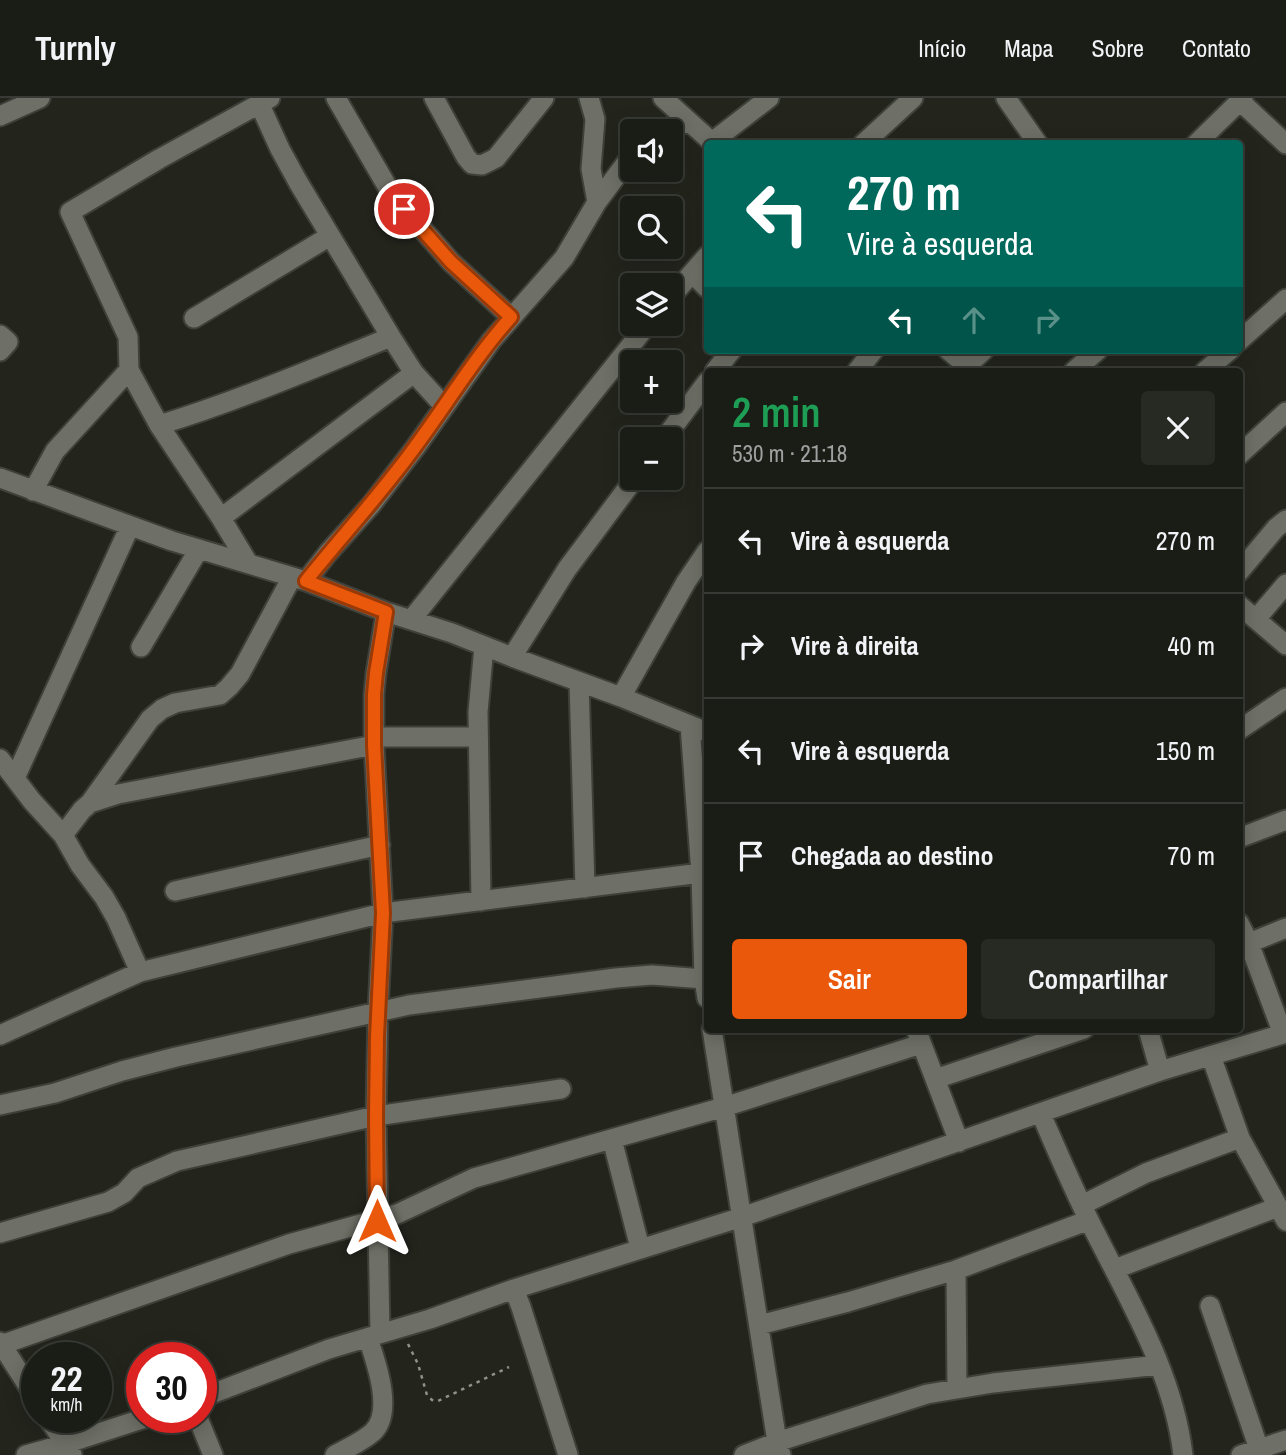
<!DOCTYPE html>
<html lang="pt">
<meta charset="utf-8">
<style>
body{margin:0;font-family:"Archivo Narrow",sans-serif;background:#272923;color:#f1f3f6;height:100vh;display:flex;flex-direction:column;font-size:26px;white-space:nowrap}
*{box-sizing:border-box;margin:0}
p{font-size:23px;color:#9fa1a1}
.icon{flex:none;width:38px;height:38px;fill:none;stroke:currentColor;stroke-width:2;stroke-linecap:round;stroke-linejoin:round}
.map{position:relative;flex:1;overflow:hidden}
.side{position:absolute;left:704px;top:270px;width:539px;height:665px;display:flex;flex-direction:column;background:#1a1c16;border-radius:7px;box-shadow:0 4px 18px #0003,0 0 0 2px #383a35}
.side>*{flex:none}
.top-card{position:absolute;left:704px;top:42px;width:539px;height:214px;border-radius:7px;box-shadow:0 4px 18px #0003,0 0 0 2px #383a35;background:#00695c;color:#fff;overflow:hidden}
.buttons{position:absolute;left:620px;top:21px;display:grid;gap:14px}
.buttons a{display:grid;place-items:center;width:63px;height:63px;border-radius:7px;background:#1a1c16;box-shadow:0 4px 18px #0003,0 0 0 2px #383a35;font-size:35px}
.speed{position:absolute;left:21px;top:1244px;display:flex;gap:14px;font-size:35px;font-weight:700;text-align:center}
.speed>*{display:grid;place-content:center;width:91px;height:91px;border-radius:50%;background:#1a1c16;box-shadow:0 4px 18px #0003,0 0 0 2px #383a35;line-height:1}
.speed small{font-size:18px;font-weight:400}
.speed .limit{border:10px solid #d22;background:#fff;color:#111}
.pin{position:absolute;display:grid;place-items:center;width:60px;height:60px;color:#fff;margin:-30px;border:4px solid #fff;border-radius:50%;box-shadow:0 2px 7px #0007}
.me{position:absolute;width:77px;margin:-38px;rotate:0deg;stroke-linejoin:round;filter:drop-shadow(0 0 5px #0008)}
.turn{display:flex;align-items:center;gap:24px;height:147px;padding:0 28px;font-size:32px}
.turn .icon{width:91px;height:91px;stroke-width:2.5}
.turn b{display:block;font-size:49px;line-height:60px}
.lanes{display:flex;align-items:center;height:66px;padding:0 28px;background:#0003;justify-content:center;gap:35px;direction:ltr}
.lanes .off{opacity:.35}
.round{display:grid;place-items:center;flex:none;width:74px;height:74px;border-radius:7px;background:#272923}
.head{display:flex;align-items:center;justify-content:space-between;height:119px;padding:0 28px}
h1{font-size:42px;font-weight:600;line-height:52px;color:#1e9e55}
.action{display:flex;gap:14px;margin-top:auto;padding:14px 28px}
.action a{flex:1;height:80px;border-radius:7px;background:#ea580c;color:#fff;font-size:28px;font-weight:600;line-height:80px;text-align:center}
.action a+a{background:#272923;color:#f1f3f6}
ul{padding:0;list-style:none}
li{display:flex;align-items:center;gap:21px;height:105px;padding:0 28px;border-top:2px solid #383a35}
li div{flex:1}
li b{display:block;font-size:26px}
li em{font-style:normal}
header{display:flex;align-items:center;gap:42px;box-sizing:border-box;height:98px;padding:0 35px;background:#1a1c16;border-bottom:2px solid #383a35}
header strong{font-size:33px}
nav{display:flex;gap:38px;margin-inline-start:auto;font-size:24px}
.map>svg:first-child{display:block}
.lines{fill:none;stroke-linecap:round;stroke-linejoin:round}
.minor-casing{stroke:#3e4039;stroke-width:23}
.path{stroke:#8f918a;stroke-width:2.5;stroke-dasharray:3.5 5;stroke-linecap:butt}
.minor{stroke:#6e7067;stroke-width:19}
.route-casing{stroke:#983908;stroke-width:18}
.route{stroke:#ea580c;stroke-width:12}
</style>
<header>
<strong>Turnly</strong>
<nav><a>Início</a><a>Mapa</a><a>Sobre</a><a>Contato</a></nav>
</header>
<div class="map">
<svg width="1286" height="1357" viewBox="0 0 1286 1357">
<rect width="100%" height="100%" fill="#23251d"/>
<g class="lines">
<g class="minor-casing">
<path id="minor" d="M336,0L391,95L451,164L511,219
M434,0L466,59L472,66L482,67L496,60L544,0
M663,0L714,46
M1006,0L1038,46
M1240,3L1286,46
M259,5L280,51L298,84L391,239L414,275L444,308
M0,18L40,0
M657,33L689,24
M712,44L769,0
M863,46L913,0
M1196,46L1243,0
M597,104L632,57
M707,158L692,175L707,190
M670,200L692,175
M194,220L330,138
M0,237L8,244L0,253
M1239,243L1286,201
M948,252L973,273
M967,268L984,252
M129,272L159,327L221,420L248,465
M715,273L732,252
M857,273L874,252
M1074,273L1098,252
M1205,273L1230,252
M159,327C238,303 314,270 391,239
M664,341L707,284
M1239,357L1286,314
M0,380L172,443L306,483L386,514L452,535L512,559L621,599L707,634
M33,393L55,353L129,272L128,239L70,114L159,61L270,0
M221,420L414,275
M1239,474L1276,430L1286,422
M306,483L328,455L371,407L415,350L491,243L564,160L597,104L591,71L595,21L589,0
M1239,507L1286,547
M1256,521L1286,486
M411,522L648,226
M141,549L199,451
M512,559L567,471L635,380
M579,584L585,790
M621,599L686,484L707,453
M690,627L701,775L704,881L707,900
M1239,632L1286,600
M374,639H478
M0,661L32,703L63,737L80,767L104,799L116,820L140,874
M15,680L130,428
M90,705L150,621L162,611L175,605L220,597L229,589L240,576L292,479
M63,737L82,712L90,705L118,696L374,647
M1239,740L1286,722
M175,793L380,747
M481,803L478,614L484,548
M1239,825L1249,845L1283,936
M1249,845L1286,830
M712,931L777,1344L781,1357
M916,931L959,1044
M1148,931L1160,973
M0,937L140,874L383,815L701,775
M1211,958L1240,1040L1286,1123
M935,981L1084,931
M0,1007L55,995L122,973L176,959L409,907L616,880L652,877L704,881
M1041,1016C1059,1057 1076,1098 1097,1138C1132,1207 1174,1279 1183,1357
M612,1041L640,1150
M1082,1107L1146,1075L1240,1040
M0,1135L108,1104L124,1095L138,1080L177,1063L376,1018L561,991
M1115,1171L1278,1109
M956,1172L957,1290
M514,1191L521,1209L568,1357
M1210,1208L1259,1351
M759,1227L848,1204L956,1172L1089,1122
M380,1235L376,1018L378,912L383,815L374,647V596L376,575L386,514
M0,1244L37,1302
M1,1247L289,1146L397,1116L474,1080L724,1009L921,946
M201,1300L329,1251L430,1221L514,1191L742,1119L1160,973L1286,935
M48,1320L72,1356
M198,1320L213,1357
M26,1357L65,1346L145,1320
M335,1357C347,1350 362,1344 373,1334C394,1314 376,1264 368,1240
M744,1357L777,1344L927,1296L993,1285L1159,1267
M1241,1357L1286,1342"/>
</g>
<path class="path" d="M408,1246L418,1266L427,1297L432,1302L438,1303L509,1269"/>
<use href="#minor" class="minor"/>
</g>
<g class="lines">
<g class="route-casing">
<path id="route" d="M377,1123L376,1018L377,939L383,815L374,647V596L376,575L386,514L306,483C342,438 381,396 415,349C447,306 475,259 511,219L451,164L404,111"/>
</g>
<use href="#route" class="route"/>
</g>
</svg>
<div class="buttons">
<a><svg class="icon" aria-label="sound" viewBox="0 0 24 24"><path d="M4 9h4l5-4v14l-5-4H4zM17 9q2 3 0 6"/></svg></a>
<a><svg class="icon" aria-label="search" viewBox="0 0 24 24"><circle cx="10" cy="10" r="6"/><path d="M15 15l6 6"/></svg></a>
<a><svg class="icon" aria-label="layers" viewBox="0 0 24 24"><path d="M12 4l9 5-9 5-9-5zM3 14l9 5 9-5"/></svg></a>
<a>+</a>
<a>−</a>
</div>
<div class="speed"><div>22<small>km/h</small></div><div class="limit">30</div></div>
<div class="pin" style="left:404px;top:111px;background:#d93025"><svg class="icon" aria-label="arrive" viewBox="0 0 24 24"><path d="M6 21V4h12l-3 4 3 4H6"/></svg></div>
<svg class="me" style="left:377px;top:1123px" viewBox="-20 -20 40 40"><path d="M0-17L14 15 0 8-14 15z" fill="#ea580c" stroke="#fff" stroke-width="4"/></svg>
<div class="top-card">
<div class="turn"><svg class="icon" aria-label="left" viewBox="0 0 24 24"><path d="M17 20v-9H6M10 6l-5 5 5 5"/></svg><div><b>270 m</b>Vire à esquerda</div></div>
<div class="lanes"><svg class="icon" aria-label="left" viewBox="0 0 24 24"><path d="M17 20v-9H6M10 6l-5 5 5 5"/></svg><svg class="icon off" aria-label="ahead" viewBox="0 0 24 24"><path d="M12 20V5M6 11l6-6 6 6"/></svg><svg class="icon off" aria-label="right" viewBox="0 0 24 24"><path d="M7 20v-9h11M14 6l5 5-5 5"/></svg></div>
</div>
<section class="side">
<div class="head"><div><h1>2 min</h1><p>530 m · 21:18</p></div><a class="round"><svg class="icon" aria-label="close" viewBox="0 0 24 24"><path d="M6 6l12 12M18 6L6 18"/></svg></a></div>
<ul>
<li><svg class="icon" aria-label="left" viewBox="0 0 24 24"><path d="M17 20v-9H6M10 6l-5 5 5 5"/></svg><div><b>Vire à esquerda</b></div><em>270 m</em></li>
<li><svg class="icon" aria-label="right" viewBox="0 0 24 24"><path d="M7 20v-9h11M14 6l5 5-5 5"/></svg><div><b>Vire à direita</b></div><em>40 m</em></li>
<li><svg class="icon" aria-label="left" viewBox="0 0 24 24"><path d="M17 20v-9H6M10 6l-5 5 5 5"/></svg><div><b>Vire à esquerda</b></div><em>150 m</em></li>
<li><svg class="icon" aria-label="arrive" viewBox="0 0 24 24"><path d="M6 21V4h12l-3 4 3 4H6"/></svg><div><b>Chegada ao destino</b></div><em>70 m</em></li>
</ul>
<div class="action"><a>Sair</a><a>Compartilhar</a></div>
</section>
</div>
